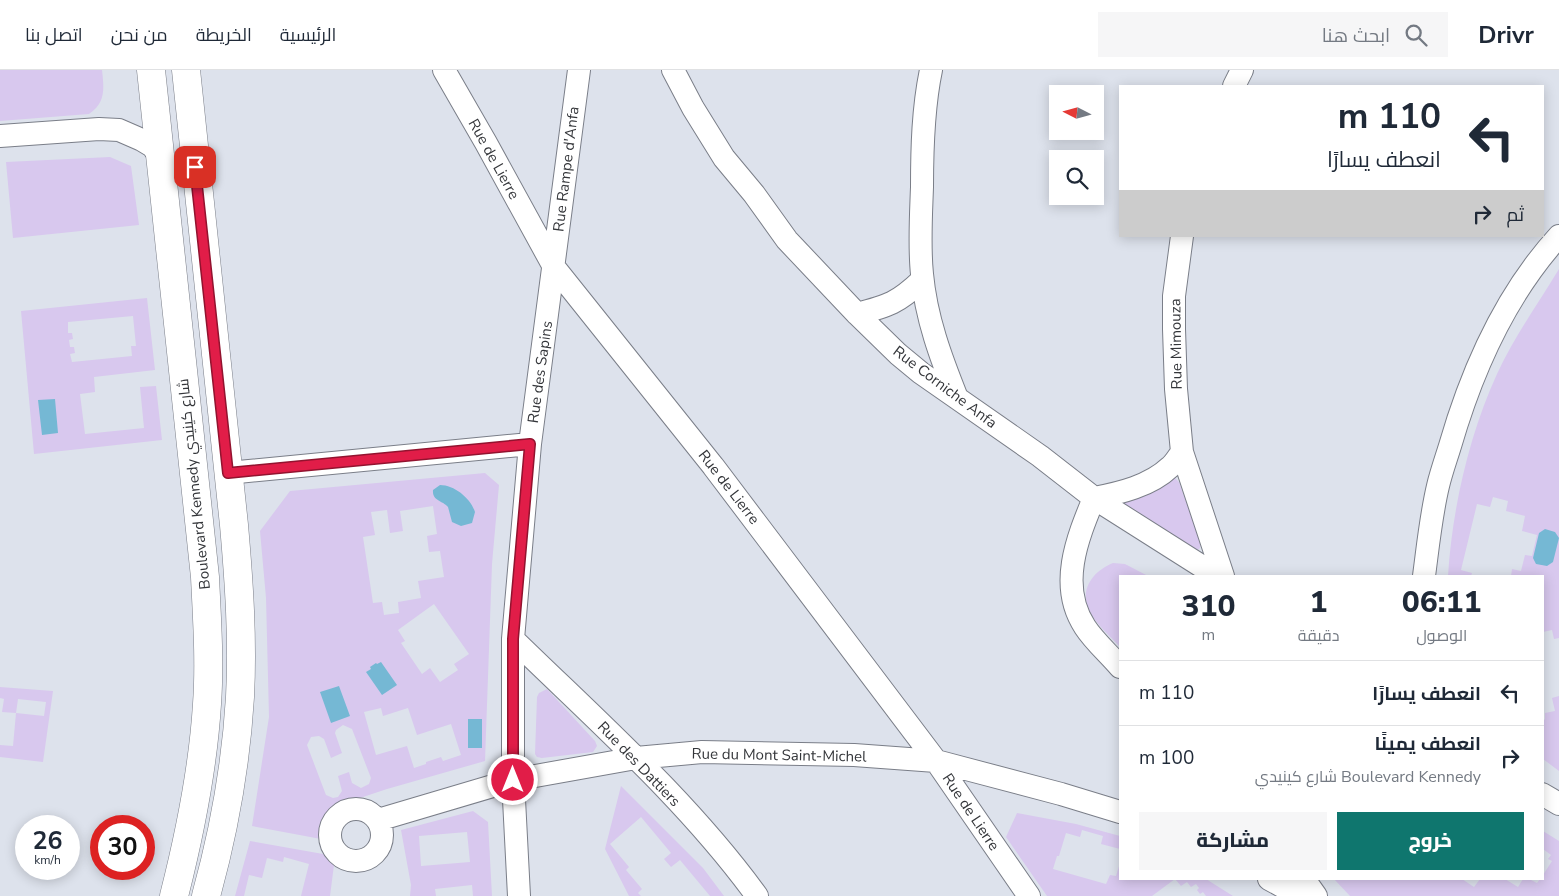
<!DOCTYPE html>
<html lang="ar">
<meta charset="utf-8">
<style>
body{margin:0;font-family:"Nunito Sans",Cairo,sans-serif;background:#f6f6f7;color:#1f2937;direction:rtl;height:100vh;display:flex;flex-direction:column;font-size:19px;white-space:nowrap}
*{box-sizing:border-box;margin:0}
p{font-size:16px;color:#747a83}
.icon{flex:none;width:28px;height:28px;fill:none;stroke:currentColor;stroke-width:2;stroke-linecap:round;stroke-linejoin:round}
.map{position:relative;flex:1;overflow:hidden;direction:ltr}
.drawer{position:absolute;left:1119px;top:505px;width:425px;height:305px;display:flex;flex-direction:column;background:#fff;border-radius:0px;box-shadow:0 2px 12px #0003;direction:rtl}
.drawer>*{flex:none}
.hud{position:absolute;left:1119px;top:15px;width:425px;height:152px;border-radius:0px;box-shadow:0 2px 12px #0003;direction:rtl;background:#fff;color:#1f2937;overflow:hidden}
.needle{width:32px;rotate:276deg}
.fabs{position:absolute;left:1049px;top:15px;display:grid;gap:10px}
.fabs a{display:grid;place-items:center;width:55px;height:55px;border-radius:0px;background:#fff;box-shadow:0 2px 12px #0003;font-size:25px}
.speed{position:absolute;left:15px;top:745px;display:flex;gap:10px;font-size:25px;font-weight:700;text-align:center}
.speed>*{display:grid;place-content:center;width:65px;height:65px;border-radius:50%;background:#fff;box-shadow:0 2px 12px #0003;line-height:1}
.speed small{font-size:12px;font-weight:400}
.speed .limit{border:8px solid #d22;background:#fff;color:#111}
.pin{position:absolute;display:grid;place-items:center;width:42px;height:42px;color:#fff;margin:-21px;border-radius:10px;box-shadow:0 2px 8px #0006}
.me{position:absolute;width:55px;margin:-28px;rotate:0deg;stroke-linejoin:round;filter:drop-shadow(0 0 4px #0008)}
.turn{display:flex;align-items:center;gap:18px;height:105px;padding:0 20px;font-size:22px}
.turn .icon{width:65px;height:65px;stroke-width:2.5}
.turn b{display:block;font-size:35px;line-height:42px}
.then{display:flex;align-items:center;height:48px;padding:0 20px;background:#0003;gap:10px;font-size:19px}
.eta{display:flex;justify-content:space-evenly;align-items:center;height:85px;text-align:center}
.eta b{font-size:30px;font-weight:800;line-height:35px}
.action{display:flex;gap:10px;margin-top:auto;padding:10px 20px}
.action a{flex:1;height:58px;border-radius:0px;background:#0f766e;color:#fff;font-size:20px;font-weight:800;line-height:58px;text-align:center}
.action a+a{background:#f6f6f7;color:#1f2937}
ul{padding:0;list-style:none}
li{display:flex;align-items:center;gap:15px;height:65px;padding:0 20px;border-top:1px solid #e0e1e3}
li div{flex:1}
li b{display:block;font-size:19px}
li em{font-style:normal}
header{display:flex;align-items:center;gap:30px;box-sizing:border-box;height:70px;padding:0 25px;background:#fff;border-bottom:1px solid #e0e1e3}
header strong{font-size:24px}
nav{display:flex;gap:28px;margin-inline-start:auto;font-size:18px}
.search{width:350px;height:45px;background:#f6f6f7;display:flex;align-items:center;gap:12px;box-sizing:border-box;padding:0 18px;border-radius:0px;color:#747a83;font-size:19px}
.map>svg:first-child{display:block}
.green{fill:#d8c8ee;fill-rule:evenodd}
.water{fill:#75b8d4}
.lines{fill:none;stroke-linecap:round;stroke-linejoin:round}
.street-casing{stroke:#7a7e88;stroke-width:24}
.secondary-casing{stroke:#7a7e88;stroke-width:29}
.street{stroke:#fff;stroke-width:22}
.secondary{stroke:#fff;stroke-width:28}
.route-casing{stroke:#92132f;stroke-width:12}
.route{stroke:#e11d48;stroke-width:9}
.labels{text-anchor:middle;stroke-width:4;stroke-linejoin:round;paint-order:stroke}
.street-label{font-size:15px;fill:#34363a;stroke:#fff}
</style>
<header>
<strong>Drivr</strong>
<div class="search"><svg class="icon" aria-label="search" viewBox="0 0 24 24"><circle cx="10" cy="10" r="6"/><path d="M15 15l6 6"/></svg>ابحث هنا</div>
<nav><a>الرئيسية</a><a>الخريطة</a><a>من نحن</a><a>اتصل بنا</a></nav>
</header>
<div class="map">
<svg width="1559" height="826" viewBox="0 0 1559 826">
<rect width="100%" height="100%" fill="#dde2ec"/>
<path class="green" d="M0,0H102C104,18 106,33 89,44L0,51Z
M110,87L131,96L139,155L13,168L6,92Z
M1559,199V568L1554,569L1552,560L1543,562L1542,506H1511L1512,499L1521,501L1525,485L1532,486L1537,465L1522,461L1525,446L1506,441L1508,431L1493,427L1490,437L1477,434L1461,500L1472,503L1471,506H1473H1448C1452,440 1469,365 1497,304C1514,267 1538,234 1559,199Z
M147,228L155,300L94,307L95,322L80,324L85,364L144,358L140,317L156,316L162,370L34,384L21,241ZM133,246L136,276H131L132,286L72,292L70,284L75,283L74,277H70L69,270L73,269L72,263H68V252Z
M485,403L499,415L492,494L485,691L387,719L330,738L322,750L321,769L252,756L269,647L266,528L260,461L290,421ZM433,436L437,464L427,466L429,482L440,481L444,507L418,511L421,528L398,532L399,543L384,545L382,532L373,533L363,467L375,465L371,442L387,440L390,463L403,461L400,441ZM434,534L469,584L454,594L458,600L440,612L430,598L422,604L401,573L405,571L398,560ZM381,638L383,646L408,638L417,665L451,654L461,685L443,691L441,687L426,692V694L414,698L407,676L376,685L364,642ZM343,655L352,659L371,708L369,714L361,718L352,713L349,702L338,706L342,721L338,727L333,728L326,725L307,675L311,667L319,666L324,669L331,688L342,683L335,663L336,660Z
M1174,407L1179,412L1201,473L1200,478L1198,480L1193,479L1124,436L1125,432Z
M1113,493L1125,494L1148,506H1120V577C1111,567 1098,556 1091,544C1078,522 1091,502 1113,493Z
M0,617L53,621L43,692L0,687V675L13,676L16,643L2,642L4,629L0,628ZM18,629L46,632L44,646L16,643Z
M547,619L595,671L597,676L593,682L542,688L537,687L535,684L537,627L539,623Z
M1559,626V701L1543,689L1542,652L1545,649V643L1555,641L1552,628Z
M621,716L703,798L724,826H710L680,790L671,797L664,789L671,783L641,747L610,774L629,797L626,800L642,819L638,823L641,826H629L605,779Z
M473,741L488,752L492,826H473L472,815L435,819L436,826H410L411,815L401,760ZM467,762L470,792L421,796L419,766Z
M1017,743L1076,754L1120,766V779L1101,774L1103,766L1082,760L1080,767L1066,763L1059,786H1057L1053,799L1106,814L1110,805L1116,806L1120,793V809H1206L1233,826H1206L1203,822L1200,824L1197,820L1199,818L1196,814L1191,817L1187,812L1181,816L1175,809L1152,826H1047L1006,767Z
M1543,761L1559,771V826H1350L1334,809H1462L1474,817L1480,809H1505L1518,817L1523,809H1529L1537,813L1540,809H1542L1543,805L1552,791L1548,789L1551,785L1543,779Z
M250,771L323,784L334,795L330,826H301L309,794L284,787L283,792L267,788L262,808L249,805L244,826H235Z"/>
<path class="water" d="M55,329L58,363L42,365L38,330Z
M440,415C455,415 471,429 475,442L472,453L461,456L452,452L448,437C442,430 432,431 433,420Z
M1545,459L1555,462L1559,468L1553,492L1547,496L1536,494L1533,488L1539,463Z
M381,592L397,615L382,625L366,602L371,599L370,597L376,593L377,594Z
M339,616L350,646L331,653L320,622Z
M468,649H482V678H468Z"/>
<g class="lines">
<g class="street-casing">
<path id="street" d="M444,0L486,73L554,197L713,396L936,691L1029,826
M673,0L693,38L724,88L754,124L787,170L857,244L898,284L921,303L1040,386L1094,428L1217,506
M931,0C923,38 922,78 922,117C921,146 919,176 922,204C926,248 941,288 957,328
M1234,16L1242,0
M0,66L99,59L119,60L142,70L152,76L159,85
M1182,166L1174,226V259L1176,319L1182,382L1223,506
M857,244C888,236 898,233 922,210
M228,403L530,374
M1424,506C1428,476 1431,445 1438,416C1441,403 1446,389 1450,376C1472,300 1505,225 1559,166
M513,569C597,651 688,731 757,826
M1120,597C1109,584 1094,571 1085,557C1058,516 1077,469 1094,428C1120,423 1150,416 1170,397C1175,393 1178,387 1182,382
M1542,724L1559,734
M330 765a26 26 0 1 1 52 0a26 26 0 1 1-52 0Z
M378,750L513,710L636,688L702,682L854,685L936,691L1061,724L1120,742
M1269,809L1300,826
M1304,809L1316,826
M519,826L513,710V569L530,374L579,0"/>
</g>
<g class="secondary-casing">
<path id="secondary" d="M151,0L205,507C207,549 210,592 207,634C203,699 190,763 174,826
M186,0L234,455C239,512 243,569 240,627C236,694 224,761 206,826"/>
</g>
<use href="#street" class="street"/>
<use href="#secondary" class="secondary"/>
</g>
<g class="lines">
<g class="route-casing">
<path id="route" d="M195,97L228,403L530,374L513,569V710"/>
</g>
<use href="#route" class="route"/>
</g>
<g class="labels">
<g class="street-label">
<text transform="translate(494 89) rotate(61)" y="5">Rue de Lierre</text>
<text transform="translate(566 99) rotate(-83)" y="5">Rue Rampe d'Anfa</text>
<text transform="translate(1176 274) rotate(-91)" y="5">Rue Mimouza</text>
<text transform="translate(540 302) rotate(-82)" y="5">Rue des Sapins</text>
<text transform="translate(945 317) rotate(37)" y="5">Rue Corniche Anfa</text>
<text transform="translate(194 414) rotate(-96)" y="5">Boulevard Kennedy شارع كينيدي</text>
<text transform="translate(729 417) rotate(52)" y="5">Rue de Lierre</text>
<text transform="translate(779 685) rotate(1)" y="5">Rue du Mont Saint-Michel</text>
<text transform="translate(639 694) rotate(46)" y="5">Rue des Dattiers</text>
<text transform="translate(971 742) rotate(56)" y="5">Rue de Lierre</text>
</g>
</g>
</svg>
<div class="fabs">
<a><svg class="needle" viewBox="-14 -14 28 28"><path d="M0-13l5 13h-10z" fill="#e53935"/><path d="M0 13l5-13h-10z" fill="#747a83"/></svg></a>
<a><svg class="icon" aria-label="search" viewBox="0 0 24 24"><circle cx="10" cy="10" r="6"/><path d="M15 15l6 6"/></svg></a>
</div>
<div class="speed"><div>26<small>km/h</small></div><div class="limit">30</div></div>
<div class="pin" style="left:195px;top:97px;background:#d93025"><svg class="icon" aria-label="arrive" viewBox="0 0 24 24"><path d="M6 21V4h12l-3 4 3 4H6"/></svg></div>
<svg class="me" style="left:513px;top:710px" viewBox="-20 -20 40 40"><circle r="17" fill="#e11d48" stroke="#fff" stroke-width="3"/><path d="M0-11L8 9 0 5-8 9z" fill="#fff"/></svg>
<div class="hud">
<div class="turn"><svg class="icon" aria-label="left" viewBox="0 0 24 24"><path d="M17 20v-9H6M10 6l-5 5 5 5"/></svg><div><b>110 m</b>انعطف يسارًا</div></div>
<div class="then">ثم<svg class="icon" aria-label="right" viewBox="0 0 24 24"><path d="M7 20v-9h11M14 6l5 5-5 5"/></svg></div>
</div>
<section class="drawer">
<div class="eta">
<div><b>06:11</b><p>الوصول</p></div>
<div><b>1</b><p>دقيقة</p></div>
<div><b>310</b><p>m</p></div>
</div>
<ul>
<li><svg class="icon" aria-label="left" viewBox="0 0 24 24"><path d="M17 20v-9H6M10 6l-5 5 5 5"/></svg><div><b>انعطف يسارًا</b></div><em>110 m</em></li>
<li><svg class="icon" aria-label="right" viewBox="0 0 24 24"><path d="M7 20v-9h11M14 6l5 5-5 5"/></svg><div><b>انعطف يمينًا</b><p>Boulevard Kennedy شارع كينيدي</p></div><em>100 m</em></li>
</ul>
<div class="action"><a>خروج</a><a>مشاركة</a></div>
</section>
</div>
